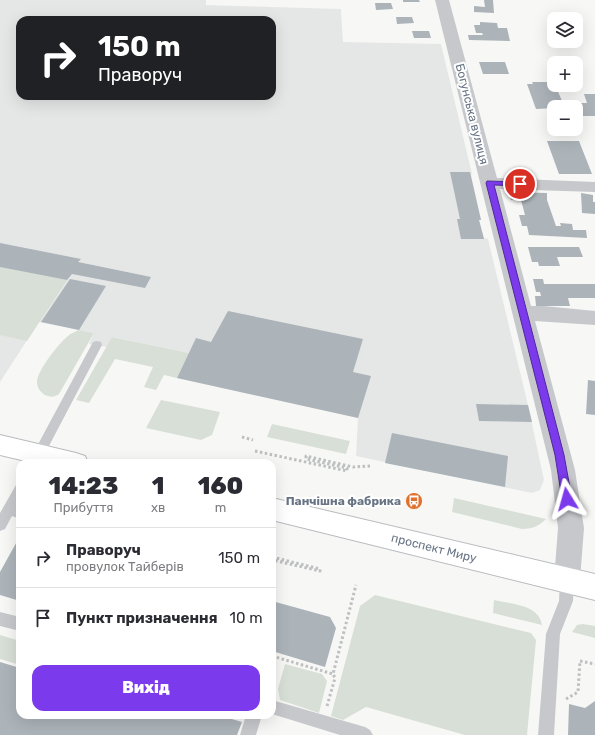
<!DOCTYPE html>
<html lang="uk">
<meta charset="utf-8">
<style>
body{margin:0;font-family:Rubik,sans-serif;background:#f2f2f3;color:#2b2b33;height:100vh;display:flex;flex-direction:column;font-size:15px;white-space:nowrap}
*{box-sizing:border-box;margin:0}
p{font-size:13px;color:#7c7c81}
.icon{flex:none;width:22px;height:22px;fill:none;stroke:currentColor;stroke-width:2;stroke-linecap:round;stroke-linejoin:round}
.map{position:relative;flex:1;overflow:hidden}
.details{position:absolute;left:16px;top:459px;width:260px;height:260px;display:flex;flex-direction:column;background:#fff;border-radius:12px;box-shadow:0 4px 16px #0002}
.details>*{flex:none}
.banner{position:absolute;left:16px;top:16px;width:260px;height:84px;border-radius:12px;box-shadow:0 4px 16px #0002;background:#202124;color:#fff;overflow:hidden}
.fabs{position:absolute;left:547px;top:12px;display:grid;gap:8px}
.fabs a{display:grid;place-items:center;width:36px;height:36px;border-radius:8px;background:#fff;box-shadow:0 4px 16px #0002;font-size:20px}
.pin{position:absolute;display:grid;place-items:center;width:34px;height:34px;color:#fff;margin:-17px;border:2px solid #fff;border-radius:50%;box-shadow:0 1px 4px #0007}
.me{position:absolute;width:44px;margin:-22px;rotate:352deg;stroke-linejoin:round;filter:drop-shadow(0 0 3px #0008)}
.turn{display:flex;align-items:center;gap:14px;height:84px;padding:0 16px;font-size:18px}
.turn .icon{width:52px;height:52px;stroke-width:2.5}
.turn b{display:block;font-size:28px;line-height:34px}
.eta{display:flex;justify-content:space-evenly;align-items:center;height:68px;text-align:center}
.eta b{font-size:24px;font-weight:800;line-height:28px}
.cta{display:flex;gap:8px;margin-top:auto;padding:8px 16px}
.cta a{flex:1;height:46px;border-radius:12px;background:#7c3aed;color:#fff;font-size:16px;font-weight:800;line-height:46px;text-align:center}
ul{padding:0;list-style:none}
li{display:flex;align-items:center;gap:12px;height:60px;padding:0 16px;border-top:1px solid #e1e1e2}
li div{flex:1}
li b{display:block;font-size:15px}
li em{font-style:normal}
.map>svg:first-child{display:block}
.built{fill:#e5e7e6;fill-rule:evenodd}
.green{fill:#d8dfd6}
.building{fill:#acb3b9}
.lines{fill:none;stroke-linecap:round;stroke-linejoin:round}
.primary-casing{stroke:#b9bbc0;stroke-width:2}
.path{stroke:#bdbfc1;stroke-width:3;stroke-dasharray:2.5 2.5;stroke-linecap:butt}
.lane{fill:#c6c8cc;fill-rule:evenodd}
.street{fill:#c6c8cc;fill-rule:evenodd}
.primary{fill:#fff;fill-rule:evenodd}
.route{fill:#7c3aed;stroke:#51269a}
.labels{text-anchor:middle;stroke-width:4;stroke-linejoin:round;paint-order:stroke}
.street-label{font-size:12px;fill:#687485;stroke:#fff}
.poi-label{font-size:12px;font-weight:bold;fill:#687485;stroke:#fff;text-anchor:end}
</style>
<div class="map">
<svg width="595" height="735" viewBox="0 0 595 735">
<rect width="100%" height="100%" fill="#f7f8f5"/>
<path class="built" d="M0,0H206V5L341,9L343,42L441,44L472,174L471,175L481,220H479L484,238L488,239L528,405L544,480L540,490L532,493L356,456L358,418L177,378L189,353L113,337L107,347L89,344L94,333L39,322L0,382ZM20,20H272V96H20Z"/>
<path class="green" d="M0,267L67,280L27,341L0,335Z
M79,330L94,333L59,394C50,401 37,393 37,382C37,371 59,343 68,336C71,333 75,332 79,330Z
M112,337L189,353L177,378L164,375L156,390L144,387L153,367L115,359L89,403L76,400Z
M161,400L220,412L212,435L201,440L146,428Z
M272,424L350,441L346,454L267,437Z
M454,498L546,519C539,526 532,529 522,529L452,512Z
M375,595L531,633L536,640L527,735H465L366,707L343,720L331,716L360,606Z
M494,600C510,604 539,604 542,625L493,613Z
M583,624L595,626V638L572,632L577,625Z
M0,635L20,641V665L0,659Z
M285,664L322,674L327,681L319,713L280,700L278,689Z"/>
<path class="building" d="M403,0H419L420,2H403Z
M484,0H493L494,13L474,12V6L485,7Z
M375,3H391L393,9L376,10Z
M396,17H412L414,23L397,24Z
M480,22L497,23L498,28H507L510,41L469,40L468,35H483L482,33H476L474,25H480Z
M412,31H429L431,38H414Z
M479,62H505L509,74H483Z
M532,82H554V85H555L563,103H587L584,94H595V116H576V107L536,109L527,84H533Z
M547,141H579L592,174H559Z
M450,172H470L481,220H479L484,239H461L457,219H460Z
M509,192L547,193V200L556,226H561L560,223L572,224L573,230H586L587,238L529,235L527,226H522L519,215H525L521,200H511Z
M581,193L593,195V202H595V214L582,213Z
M0,243L81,259L78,262L151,277L145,288L72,274L67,280L0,267Z
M528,247H579L583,257H557L560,266H539L538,262H532Z
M70,279L106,286L79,330L41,322Z
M533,279H543L544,284H595V298H568L570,306H536L535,296H541L540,292H536Z
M228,311L363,339L353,372L371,376L358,418L177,378L196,338L211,342Z
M588,380L595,381V415L586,414Z
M476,404L528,405L532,422L479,421Z
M392,433L508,456L505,487L385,463Z
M20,536V601L0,595V572Z
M272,601L330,617L336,628L325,667L272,651Z
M0,662L20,668V715H218L242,722L237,735H0Z
M595,701V735H568L569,704L585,708Z"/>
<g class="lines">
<g class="primary-casing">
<path id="primary" d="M0,435L76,453L85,456L88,463H34L0,455Z
M272,498L595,574V600L272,520Z"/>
</g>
<path class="path" d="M242,437L253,440
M255,451L347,471V468L306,459V456L353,467L370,466
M272,557L320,569V571L272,560
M272,656L333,674
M566,699L578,692L580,661L595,664
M327,706L335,678L333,674L356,585"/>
<path class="lane" d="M97,341L101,342L102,345L40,463H28L93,342Z
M20,484V501L17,507H20V519L12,516L5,529L0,531V513L16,485Z
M567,574L572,576L574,580L573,601L560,634L554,735H538L546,634L559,601L560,580L562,576Z
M0,612L20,617V631L0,626Z
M272,700L365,727L370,730L373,735H340L272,714Z
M246,715H262L256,735H240Z"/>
<path class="street" d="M435,0H449L497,178L595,182V192L500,189L531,306H544L595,311V325L535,321L575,470L584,528L580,580L577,589L567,592L557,589L554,580L558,528L551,470Z"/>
<use href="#primary" class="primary"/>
</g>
<path class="route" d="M487,181L520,182L523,184L520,186L494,185L564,455L572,499L571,502L567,503L564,502L562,499L555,455L486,183Z"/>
<defs>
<g id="bus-disc" transform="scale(0.9)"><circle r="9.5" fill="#df702e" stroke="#fff"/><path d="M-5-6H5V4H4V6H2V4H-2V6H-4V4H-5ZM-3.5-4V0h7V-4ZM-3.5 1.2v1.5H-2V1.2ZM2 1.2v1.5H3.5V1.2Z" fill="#fff"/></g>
</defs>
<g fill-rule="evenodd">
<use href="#bus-disc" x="414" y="501"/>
</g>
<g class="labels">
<g class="street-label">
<text transform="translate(472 114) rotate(76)" y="4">Богунська вулиця</text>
<text transform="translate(434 548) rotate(14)" y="4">проспект Миру</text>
</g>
<g class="poi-label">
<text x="401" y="505">Панчішна фабрика</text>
</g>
</g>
</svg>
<div class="fabs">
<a><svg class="icon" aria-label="layers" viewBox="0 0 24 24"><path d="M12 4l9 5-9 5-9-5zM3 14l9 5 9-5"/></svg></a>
<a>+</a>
<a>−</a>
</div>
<div class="pin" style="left:520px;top:184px;background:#d93025"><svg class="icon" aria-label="arrive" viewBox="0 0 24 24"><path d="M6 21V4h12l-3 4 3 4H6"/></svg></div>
<svg class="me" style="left:567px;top:499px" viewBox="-20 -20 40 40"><path d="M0-17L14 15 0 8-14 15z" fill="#7c3aed" stroke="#fff" stroke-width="4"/></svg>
<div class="banner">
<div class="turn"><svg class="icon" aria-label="right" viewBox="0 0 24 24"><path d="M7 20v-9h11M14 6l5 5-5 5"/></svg><div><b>150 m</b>Праворуч</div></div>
</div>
<section class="details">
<div class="eta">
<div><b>14:23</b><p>Прибуття</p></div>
<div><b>1</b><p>хв</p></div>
<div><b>160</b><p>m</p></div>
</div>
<ul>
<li><svg class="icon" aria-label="right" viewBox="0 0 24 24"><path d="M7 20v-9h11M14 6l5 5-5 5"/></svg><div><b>Праворуч</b><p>провулок Тайберів</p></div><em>150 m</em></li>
<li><svg class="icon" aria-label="arrive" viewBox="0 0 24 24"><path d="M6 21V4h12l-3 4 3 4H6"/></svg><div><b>Пункт призначення</b></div><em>10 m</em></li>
</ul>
<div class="cta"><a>Вихід</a></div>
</section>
</div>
